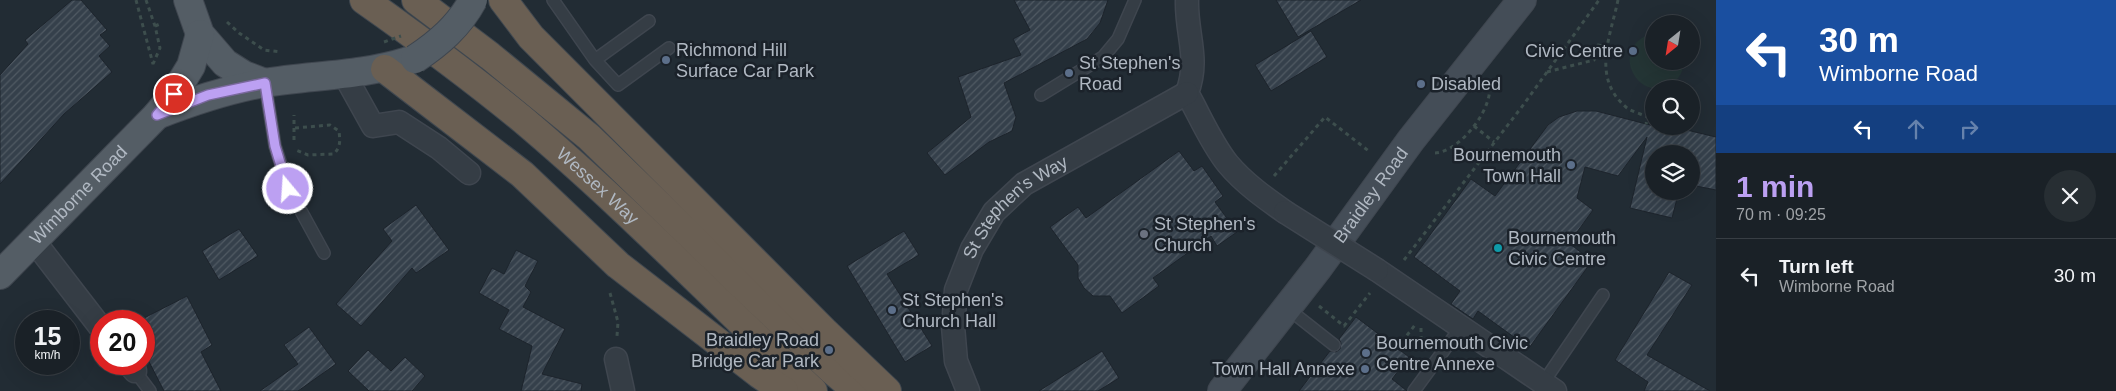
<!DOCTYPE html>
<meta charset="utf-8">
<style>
body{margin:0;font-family:Helvetica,sans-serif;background:#272e33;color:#f1f3f6;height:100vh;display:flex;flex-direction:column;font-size:19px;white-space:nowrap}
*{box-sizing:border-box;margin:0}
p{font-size:16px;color:#9fa3a7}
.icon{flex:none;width:28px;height:28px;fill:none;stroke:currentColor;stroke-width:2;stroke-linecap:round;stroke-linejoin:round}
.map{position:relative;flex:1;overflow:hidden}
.panel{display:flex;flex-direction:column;background:#1a2127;width:400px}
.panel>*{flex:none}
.banner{background:#1a4fa0;color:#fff;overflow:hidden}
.needle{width:32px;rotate:210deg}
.controls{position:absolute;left:1645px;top:15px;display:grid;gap:10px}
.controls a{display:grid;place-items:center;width:55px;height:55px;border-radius:50%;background:#1a2127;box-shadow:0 5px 20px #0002,0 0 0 1px #383e44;font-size:25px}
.speed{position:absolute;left:15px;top:310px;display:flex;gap:10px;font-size:25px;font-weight:700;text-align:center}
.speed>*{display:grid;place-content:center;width:65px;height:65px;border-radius:50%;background:#1a2127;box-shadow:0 5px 20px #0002,0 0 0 1px #383e44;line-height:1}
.speed small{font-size:12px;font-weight:400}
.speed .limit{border:8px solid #d22;background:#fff;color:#111}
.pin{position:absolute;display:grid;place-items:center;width:42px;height:42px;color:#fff;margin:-21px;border:2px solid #fff;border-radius:50%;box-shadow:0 1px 5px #0007}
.me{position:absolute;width:55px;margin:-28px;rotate:342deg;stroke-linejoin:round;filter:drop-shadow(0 0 4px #0008)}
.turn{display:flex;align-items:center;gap:18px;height:105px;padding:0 20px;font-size:22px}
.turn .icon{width:65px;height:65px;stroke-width:2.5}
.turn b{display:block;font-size:35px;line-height:42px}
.lanes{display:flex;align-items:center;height:48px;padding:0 20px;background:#0003;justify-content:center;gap:25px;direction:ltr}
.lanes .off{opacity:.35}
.round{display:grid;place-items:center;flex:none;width:52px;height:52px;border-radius:26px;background:#272e33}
.summary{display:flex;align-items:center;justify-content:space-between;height:85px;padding:0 20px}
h1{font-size:30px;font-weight:700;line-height:38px;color:#bca0f2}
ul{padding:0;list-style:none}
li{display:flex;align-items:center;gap:15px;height:75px;padding:0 20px;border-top:1px solid #383e44}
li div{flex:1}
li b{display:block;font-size:19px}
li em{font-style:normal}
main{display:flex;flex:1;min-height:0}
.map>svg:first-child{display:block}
.green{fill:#243535}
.building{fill:url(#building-hatch);stroke:#1d242c}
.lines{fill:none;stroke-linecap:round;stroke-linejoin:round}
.lane-casing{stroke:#3f464f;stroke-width:14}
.street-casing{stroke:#3f464f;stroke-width:25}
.secondary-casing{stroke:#3f464f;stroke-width:30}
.primary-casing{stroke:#3f464f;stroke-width:30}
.highway-casing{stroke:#404850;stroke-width:30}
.path{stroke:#3d4e4d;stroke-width:3;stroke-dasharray:4 4;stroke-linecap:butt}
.lane{stroke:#353d45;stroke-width:11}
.street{stroke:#353d45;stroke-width:22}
.secondary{stroke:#444d57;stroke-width:28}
.primary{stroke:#545d65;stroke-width:28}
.highway{stroke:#6a5f53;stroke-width:28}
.street-bridge-casing{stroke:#3f464f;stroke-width:25;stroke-linecap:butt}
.primary-bridge-casing{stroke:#3f464f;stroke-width:30;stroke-linecap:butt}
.path-bridge{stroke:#3d4e4d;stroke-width:3;stroke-dasharray:4 4;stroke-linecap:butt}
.street-bridge{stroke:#353d45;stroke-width:22}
.primary-bridge{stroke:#545d65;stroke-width:28}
.route-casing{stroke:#7a689d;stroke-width:12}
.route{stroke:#bca0f2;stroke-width:9}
.service-dot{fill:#5c6f8a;stroke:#1b222a;stroke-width:2}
.worship-dot{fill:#6b7280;stroke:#1b222a;stroke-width:2}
.culture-dot{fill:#0f9aa8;stroke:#1b222a;stroke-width:2}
.labels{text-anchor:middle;stroke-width:5;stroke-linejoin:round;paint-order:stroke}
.poi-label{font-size:18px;fill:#b0b8c2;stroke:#1b222a;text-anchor:start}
.street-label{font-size:18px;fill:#b0b8c2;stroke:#1b222a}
</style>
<main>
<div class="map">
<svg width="1716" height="391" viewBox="0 0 1716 391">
<defs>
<pattern id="building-hatch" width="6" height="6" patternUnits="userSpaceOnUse" patternTransform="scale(1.25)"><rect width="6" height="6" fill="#35404b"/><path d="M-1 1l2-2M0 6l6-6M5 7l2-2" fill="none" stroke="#505a63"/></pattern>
</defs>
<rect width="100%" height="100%" fill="#222c34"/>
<path class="green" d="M1654,33V61H1684C1684,71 1679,79 1671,84C1637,105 1607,45 1654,33Z"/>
<path class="building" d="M72,0H81L107,30L100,35L110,46L99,56L112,72L64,114L0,184V75L28,44L25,40Z
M1014,0H1108L1100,23L1087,39L1004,83L1016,117L1012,131L989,142L945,175L927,153L971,117L958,77L1021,55L1013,39L1030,30Z
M1276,0H1361L1298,37Z
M1311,31L1327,57L1271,91L1255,65Z
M1577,111H1596L1654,126H1670L1716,137V190L1691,185V154H1654V191H1679L1672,218L1630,208L1647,137L1618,176L1585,167L1577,198L1593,210L1569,243L1592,261L1529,348L1478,311L1473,319L1451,304L1460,291L1414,257L1471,179L1495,196L1548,125L1559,117Z
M1179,151L1194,171L1202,166L1223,196L1215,202L1237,232L1217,246L1211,236L1153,278L1159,286L1122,313L1110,296H1093L1084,288L1078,278V265L1050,227L1078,207L1086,218Z
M416,205L449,250L416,273L412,268L361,326L336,304L392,241L383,229Z
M239,229L258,256L219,280L202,251Z
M904,231L919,255L887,274L932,346L905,362L847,266Z
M516,250L538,261L525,286L531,292L523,307L565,329L542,374L582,384L581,391H521L532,346L499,329L509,310L479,293L492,268L504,274Z
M1669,272L1692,285L1647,355L1710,391H1644L1648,382L1615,360Z
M187,296L212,345L201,352L221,391H164L144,352V318Z
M1356,317L1409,357L1392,379L1407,391H1299L1330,351L1336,352L1340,349L1341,343L1339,339Z
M309,327L336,364L298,391H260L298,364L284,345Z
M368,350L391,371L405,357L425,376L412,391H369L348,371Z
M1102,351L1119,378L1098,391H1039Z"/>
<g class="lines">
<g class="lane-casing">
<path id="lane" d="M553,0L595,60L618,85L669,48
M595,60L649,21
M265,83L275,146L289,189L324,253
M1041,95L1103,57L1118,39L1135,0
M1287,308L1334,345
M135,371L150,391
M1543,383L1603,295
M1414,391L1461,327"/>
</g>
<g class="street-casing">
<g id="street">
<path d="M1187,0C1186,35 1200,58 1187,93C1200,116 1211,143 1228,164C1244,183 1265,198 1285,212"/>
<path d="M344,74L373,126L399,122L439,148L469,173"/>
<path d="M34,241L101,328"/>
<path d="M1377,270L1555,391"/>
<path d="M616,359L623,391"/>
<path d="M129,364L135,371"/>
<path id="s1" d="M968,391L956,361L953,326L956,290L972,249L994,212L1024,184L1187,93"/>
</g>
</g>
<g class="secondary-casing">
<g id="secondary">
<path id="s2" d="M1222,391L1318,268L1411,140L1522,0"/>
</g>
</g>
<g class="primary-casing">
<g id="primary">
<path d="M188,0L200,34L225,63L244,75L265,83"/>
<path d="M157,115C193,101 225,90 264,83C312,75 361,76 408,61"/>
<path id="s3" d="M0,275L157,115L174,94L191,66L200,34"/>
</g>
</g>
<g class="highway-casing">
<g id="highway">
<path id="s4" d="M364,0C418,38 471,77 522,119C623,204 716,300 813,391"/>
<path d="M416,0L490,56L589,137L748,291L833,371L857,391"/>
<path d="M503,0L531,37L824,331L887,391"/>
<path d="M385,69L522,174L618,265L759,374L784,391"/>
</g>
</g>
<path class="path" d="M136,0L153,64
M146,0L155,26L160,48L153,64
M1618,0C1610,38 1591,78 1627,108C1633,112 1641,114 1648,117L1646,124
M227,22L239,33L264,50L281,52
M155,26L160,24
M1547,72L1594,60L1598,45L1608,47
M1474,126L1494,142
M295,128L330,125L339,131C340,141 341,146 334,154L308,155L296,150
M294,140V115
M1435,153C1460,152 1495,107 1489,83
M1274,176L1325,117L1370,152
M1404,260L1524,104L1599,0
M610,293L618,322L617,336
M1319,306L1344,326L1370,293
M1421,328V349
M1397,348L1415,325"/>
<use href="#lane" class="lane"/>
<use href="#street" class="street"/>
<use href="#secondary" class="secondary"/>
<use href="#primary" class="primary"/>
<use href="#highway" class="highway"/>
<g class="street-bridge-casing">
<path id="street-bridge" d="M1285,212L1377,270"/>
</g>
<g class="primary-bridge-casing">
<path id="primary-bridge" d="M415,59C439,43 459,26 473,0"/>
</g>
<path class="path-bridge" d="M384,42L401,36"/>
<use href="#street-bridge" class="street-bridge"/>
<use href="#primary-bridge" class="primary-bridge"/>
</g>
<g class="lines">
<g class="route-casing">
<path id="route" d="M174,94L157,115L208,95L265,83L275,146L288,189"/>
</g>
<use href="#route" class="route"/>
</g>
<g class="service-dot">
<circle cx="1633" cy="51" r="5"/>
<circle cx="666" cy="60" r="5"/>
<circle cx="1069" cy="73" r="5"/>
<circle cx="1421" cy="84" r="5"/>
<circle cx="1571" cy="165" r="5"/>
<circle cx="892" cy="310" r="5"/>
<circle cx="829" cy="350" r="5"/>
<circle cx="1366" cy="353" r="5"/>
<circle cx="1365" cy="369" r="5"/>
</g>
<circle class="worship-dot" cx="1144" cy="234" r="5"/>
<circle class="culture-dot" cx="1498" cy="248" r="5"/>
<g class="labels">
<g class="poi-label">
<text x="676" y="56">Richmond Hill<tspan x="676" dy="21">Surface Car Park</tspan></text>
<text x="1623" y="57" text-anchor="end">Civic Centre</text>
<text x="1079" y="69">St Stephen's<tspan x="1079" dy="21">Road</tspan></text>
<text x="1431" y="90">Disabled</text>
<text x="1561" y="161" text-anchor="end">Bournemouth<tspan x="1561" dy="21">Town Hall</tspan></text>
<text x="1154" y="230">St Stephen's<tspan x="1154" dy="21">Church</tspan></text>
<text x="1508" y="244">Bournemouth<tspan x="1508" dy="21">Civic Centre</tspan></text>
<text x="902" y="306">St Stephen's<tspan x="902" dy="21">Church Hall</tspan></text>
<text x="819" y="346" text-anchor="end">Braidley Road<tspan x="819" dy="21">Bridge Car Park</tspan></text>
<text x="1376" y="349">Bournemouth Civic<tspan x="1376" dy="21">Centre Annexe</tspan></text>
<text x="1355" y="375" text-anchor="end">Town Hall Annexe</text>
</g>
<g class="street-label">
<text dy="6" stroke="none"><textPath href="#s4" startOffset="299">Wessex Way</textPath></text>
<text dy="6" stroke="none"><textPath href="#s3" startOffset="112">Wimborne Road</textPath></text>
<text dy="6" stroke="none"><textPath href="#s2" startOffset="246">Braidley Road</textPath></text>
<text dy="6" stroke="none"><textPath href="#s1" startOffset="209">St Stephen's Way</textPath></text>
</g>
</g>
</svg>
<div class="controls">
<a><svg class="needle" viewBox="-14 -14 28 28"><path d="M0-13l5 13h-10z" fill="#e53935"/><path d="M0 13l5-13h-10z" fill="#9fa3a7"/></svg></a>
<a><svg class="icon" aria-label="search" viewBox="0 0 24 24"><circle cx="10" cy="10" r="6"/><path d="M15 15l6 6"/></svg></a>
<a><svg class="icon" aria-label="layers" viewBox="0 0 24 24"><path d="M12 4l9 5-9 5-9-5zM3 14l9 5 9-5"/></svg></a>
</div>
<div class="speed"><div>15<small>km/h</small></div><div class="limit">20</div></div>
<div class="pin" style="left:174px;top:94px;background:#d93025"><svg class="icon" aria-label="arrive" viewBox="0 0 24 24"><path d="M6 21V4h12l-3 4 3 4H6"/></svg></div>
<svg class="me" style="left:288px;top:189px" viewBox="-20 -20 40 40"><circle r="17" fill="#bca0f2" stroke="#fff" stroke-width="3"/><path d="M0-11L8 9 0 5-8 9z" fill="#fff"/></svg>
</div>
<section class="panel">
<div class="banner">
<div class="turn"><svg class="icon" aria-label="left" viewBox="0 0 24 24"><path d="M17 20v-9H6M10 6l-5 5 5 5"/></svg><div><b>30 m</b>Wimborne Road</div></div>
<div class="lanes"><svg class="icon" aria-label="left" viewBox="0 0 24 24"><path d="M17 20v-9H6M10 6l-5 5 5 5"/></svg><svg class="icon off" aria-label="ahead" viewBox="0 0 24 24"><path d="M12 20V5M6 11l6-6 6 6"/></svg><svg class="icon off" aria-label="right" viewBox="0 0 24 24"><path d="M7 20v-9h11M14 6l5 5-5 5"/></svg></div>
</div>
<div class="summary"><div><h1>1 min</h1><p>70 m · 09:25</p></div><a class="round"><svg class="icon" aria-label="close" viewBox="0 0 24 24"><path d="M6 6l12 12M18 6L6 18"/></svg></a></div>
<ul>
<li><svg class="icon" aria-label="left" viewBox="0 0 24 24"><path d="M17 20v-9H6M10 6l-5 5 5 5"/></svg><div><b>Turn left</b><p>Wimborne Road</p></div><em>30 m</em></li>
</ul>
</section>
</main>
